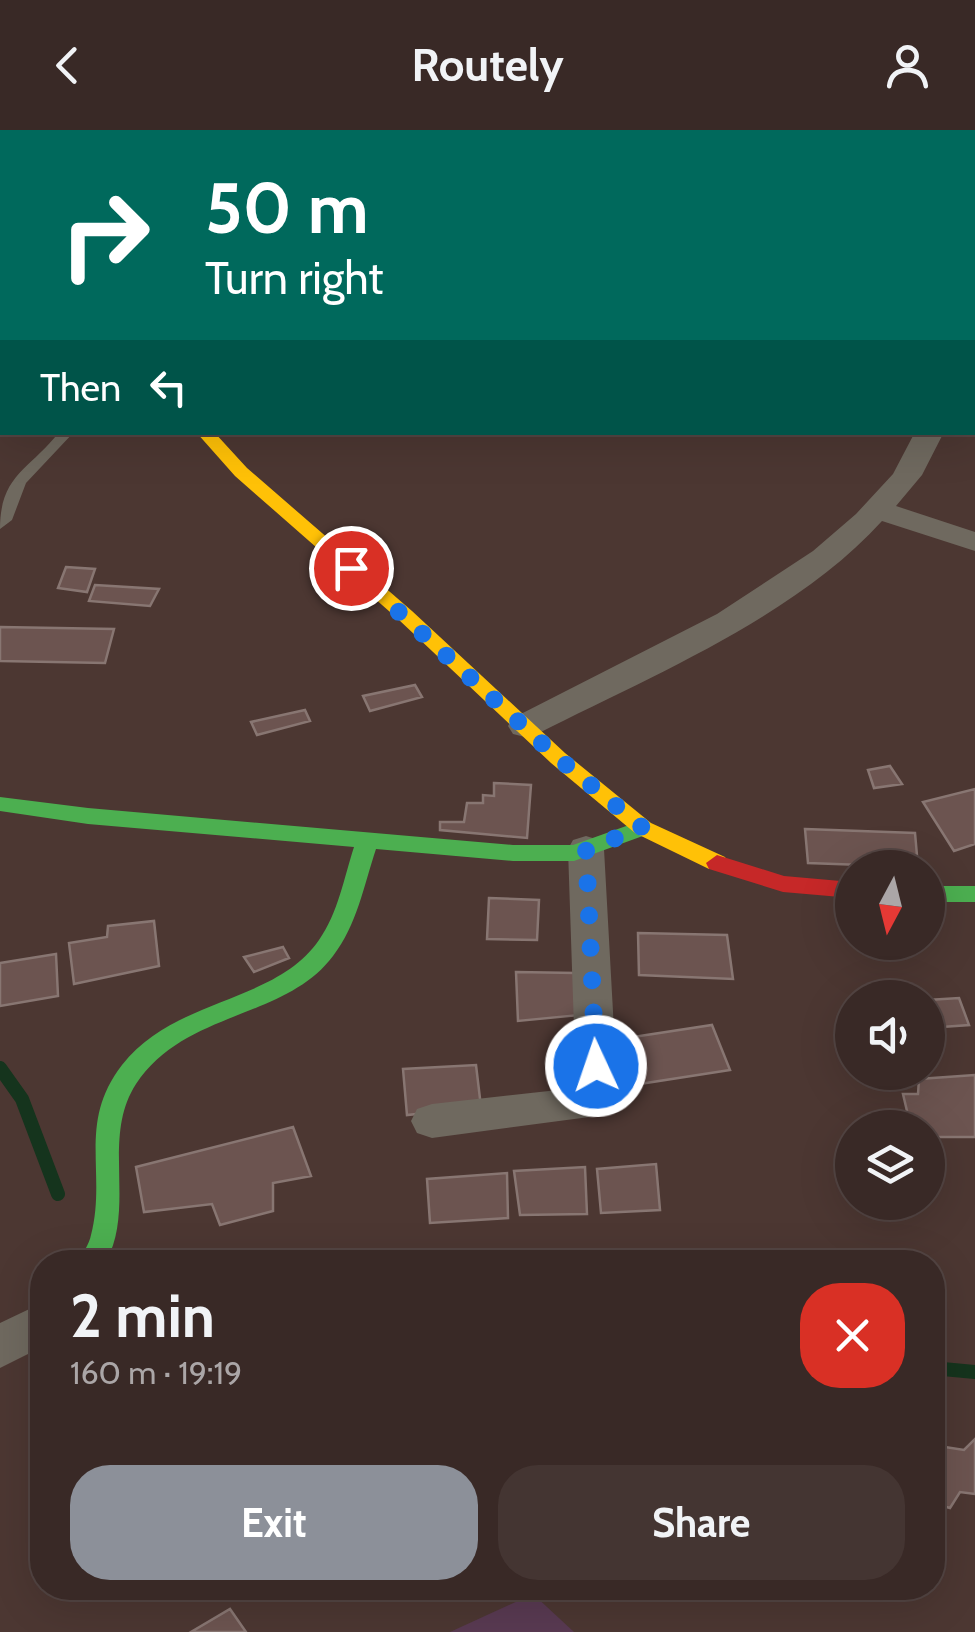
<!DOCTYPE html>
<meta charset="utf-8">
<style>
body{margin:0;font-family:Cabin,sans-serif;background:#443532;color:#f1f3f6;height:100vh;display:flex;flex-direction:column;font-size:38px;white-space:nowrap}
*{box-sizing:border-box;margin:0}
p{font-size:32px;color:#aba6a7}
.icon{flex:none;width:55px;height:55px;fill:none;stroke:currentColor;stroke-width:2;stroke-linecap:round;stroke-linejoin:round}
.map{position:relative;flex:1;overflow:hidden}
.side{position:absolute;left:30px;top:1120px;width:915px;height:350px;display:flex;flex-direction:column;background:#392926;border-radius:40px;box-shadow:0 10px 40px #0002,0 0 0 2px #534543}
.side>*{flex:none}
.banner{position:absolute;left:0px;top:0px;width:975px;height:305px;box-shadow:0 10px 40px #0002,0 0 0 2px #534543;background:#00695c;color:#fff;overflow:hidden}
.needle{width:65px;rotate:187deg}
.buttons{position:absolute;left:835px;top:720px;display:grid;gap:20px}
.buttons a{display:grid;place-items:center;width:110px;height:110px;border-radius:50%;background:#392926;box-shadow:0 10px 40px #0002,0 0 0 2px #534543;font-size:50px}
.pin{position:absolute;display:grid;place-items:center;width:85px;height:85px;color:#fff;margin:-42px;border:5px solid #fff;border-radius:50%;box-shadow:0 2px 10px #0007}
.me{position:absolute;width:110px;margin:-55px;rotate:357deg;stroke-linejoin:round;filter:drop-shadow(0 0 8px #0008)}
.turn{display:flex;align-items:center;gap:35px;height:210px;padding:0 40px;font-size:45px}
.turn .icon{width:130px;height:130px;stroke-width:2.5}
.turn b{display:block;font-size:70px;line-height:85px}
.then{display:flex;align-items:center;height:95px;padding:0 40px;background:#0003;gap:20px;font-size:38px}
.round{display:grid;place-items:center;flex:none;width:105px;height:105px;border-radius:40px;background:#443532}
.summary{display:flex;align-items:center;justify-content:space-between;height:170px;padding:0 40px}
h1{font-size:60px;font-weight:700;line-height:75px}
.button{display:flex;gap:20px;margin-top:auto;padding:20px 40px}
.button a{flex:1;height:115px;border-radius:40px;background:#8c9099;color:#fff;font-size:40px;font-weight:700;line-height:115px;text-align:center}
.button a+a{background:#443532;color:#f1f3f6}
header{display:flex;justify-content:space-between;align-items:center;height:130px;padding:0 40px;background:#392926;font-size:45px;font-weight:700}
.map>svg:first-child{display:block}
.green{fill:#593a52}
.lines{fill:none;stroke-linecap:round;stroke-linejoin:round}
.stream-far1{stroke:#15341d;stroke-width:8}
.stream{stroke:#15341d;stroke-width:14}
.building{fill:#6c5450;stroke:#887672;stroke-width:2.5}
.lane{fill:#6f695f;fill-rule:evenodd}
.street{fill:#6f695f;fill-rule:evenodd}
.fast{fill:#4caf50;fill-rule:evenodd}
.slow{fill:#ffc107;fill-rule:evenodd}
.jam{fill:#c62828;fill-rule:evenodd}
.route{stroke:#1a73e8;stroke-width:18;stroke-dasharray:0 32.4}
</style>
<header><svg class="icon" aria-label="back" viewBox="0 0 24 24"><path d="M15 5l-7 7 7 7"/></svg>Routely<svg class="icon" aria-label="person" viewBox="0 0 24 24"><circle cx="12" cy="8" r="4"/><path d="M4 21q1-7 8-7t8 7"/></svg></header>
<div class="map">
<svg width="975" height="1502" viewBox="0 0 975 1502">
<rect width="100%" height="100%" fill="#4c3732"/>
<path class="green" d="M533,1464L574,1502H450Z"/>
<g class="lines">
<path class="stream-far1" d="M95,2L106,0"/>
<path class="stream" d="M0,938L22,969L58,1064
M932,1238L975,1242"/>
</g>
<path class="building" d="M619,0L617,2L480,1V0Z
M66,437L95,439L87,462L58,458Z
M95,455L159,459L150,476L89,471Z
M0,497L114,499L105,533L0,531Z
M415,555L422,567L370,581L363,566Z
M305,580L310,591L257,605L251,592Z
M890,636L902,654L874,658L868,640Z
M494,653L531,655L527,708L440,700V692H464L467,673H483V665L494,666Z
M975,659V714L954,721L923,672Z
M805,699L915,703L918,737L808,733Z
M489,768L539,770L537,810L487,809Z
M154,791L159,836L74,854L69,813L107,807L108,796Z
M638,803L727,805L733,849L639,845Z
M283,817L289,828L254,842L244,827Z
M56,824L58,866L0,876V833Z
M516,842L576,843L580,885L518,891Z
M959,868L969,895L928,898V870Z
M712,895L730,940L620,957L607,911Z
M476,935L481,977L407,985L403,939Z
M975,945V1007H928V998H911L903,964H918L919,949Z
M293,997L311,1046L273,1053V1081L220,1095L212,1074L144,1082L136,1037Z
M656,1034L660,1080L601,1083L597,1039Z
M585,1037L587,1084L520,1085L514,1041Z
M507,1043L508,1088L430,1093L427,1049Z
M975,1309V1364L960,1362L950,1378L932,1373V1315L964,1320Z
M230,1479L246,1502H191Z"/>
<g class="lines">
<path class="lane" d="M59,302H74L26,353L12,390L0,399C0,344 30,340 59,302Z"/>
<path class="street" d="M451,0H474L475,2H452Z
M972,241H975L972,259Z
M915,302H944L922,345L896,376L975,402V421L882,391C795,487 651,546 537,604L525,607L513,604L508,596L513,588L717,484L813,421L856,384L893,344Z
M586,706L599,710L604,719L618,972L612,984L432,1008L417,1003L411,991L417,979L432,974L576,958L568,719L573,710Z
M42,1173V1217L0,1238V1193Z"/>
<path class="fast" d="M0,667L88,678L513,715H573L643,690L654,698L651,703L574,731H513L376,719C364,755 357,795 333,826C285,890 185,880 136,954C101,1008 136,1076 106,1132H79C82,1124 89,1115 91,1105C107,1043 77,993 122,935C175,867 275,874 319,810C338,783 344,748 354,717L88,694L0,681Z
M928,756H975V772H928Z"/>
<path class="slow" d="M164,0H178V2H165Z
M196,302H214L247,338L412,481L565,623L651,693L725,727L728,733L725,739H709L635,703L551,633L398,489L235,346Z"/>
<path class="jam" d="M717,725L784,746L852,752V768L783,762L709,739L706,733Z"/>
</g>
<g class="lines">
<path class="route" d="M351,438L558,628L643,698L586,719L596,936"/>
</g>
</svg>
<div class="buttons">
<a><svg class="needle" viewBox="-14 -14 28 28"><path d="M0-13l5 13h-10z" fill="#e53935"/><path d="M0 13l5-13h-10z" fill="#aba6a7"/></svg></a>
<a><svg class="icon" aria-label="sound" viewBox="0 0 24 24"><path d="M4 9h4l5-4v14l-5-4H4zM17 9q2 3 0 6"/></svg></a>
<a><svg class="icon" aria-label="layers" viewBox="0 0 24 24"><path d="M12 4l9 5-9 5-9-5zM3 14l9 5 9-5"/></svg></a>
</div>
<div class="pin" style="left:351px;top:438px;background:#d93025"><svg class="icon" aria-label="arrive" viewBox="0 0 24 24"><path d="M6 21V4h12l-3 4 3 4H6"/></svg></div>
<svg class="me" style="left:596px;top:936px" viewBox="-20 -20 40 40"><circle r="17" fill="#1a73e8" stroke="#fff" stroke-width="3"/><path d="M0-11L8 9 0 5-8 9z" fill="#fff"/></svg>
<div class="banner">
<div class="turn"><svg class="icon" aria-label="right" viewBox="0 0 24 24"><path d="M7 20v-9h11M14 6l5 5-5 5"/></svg><div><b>50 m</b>Turn right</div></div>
<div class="then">Then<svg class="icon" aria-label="left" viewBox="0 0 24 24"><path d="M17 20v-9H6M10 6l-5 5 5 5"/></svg></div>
</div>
<section class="side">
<div class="summary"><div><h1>2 min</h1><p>160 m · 19:19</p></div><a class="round" style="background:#d93025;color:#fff"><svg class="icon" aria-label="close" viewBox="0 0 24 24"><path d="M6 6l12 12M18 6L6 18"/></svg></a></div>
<div class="button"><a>Exit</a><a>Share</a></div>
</section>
</div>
